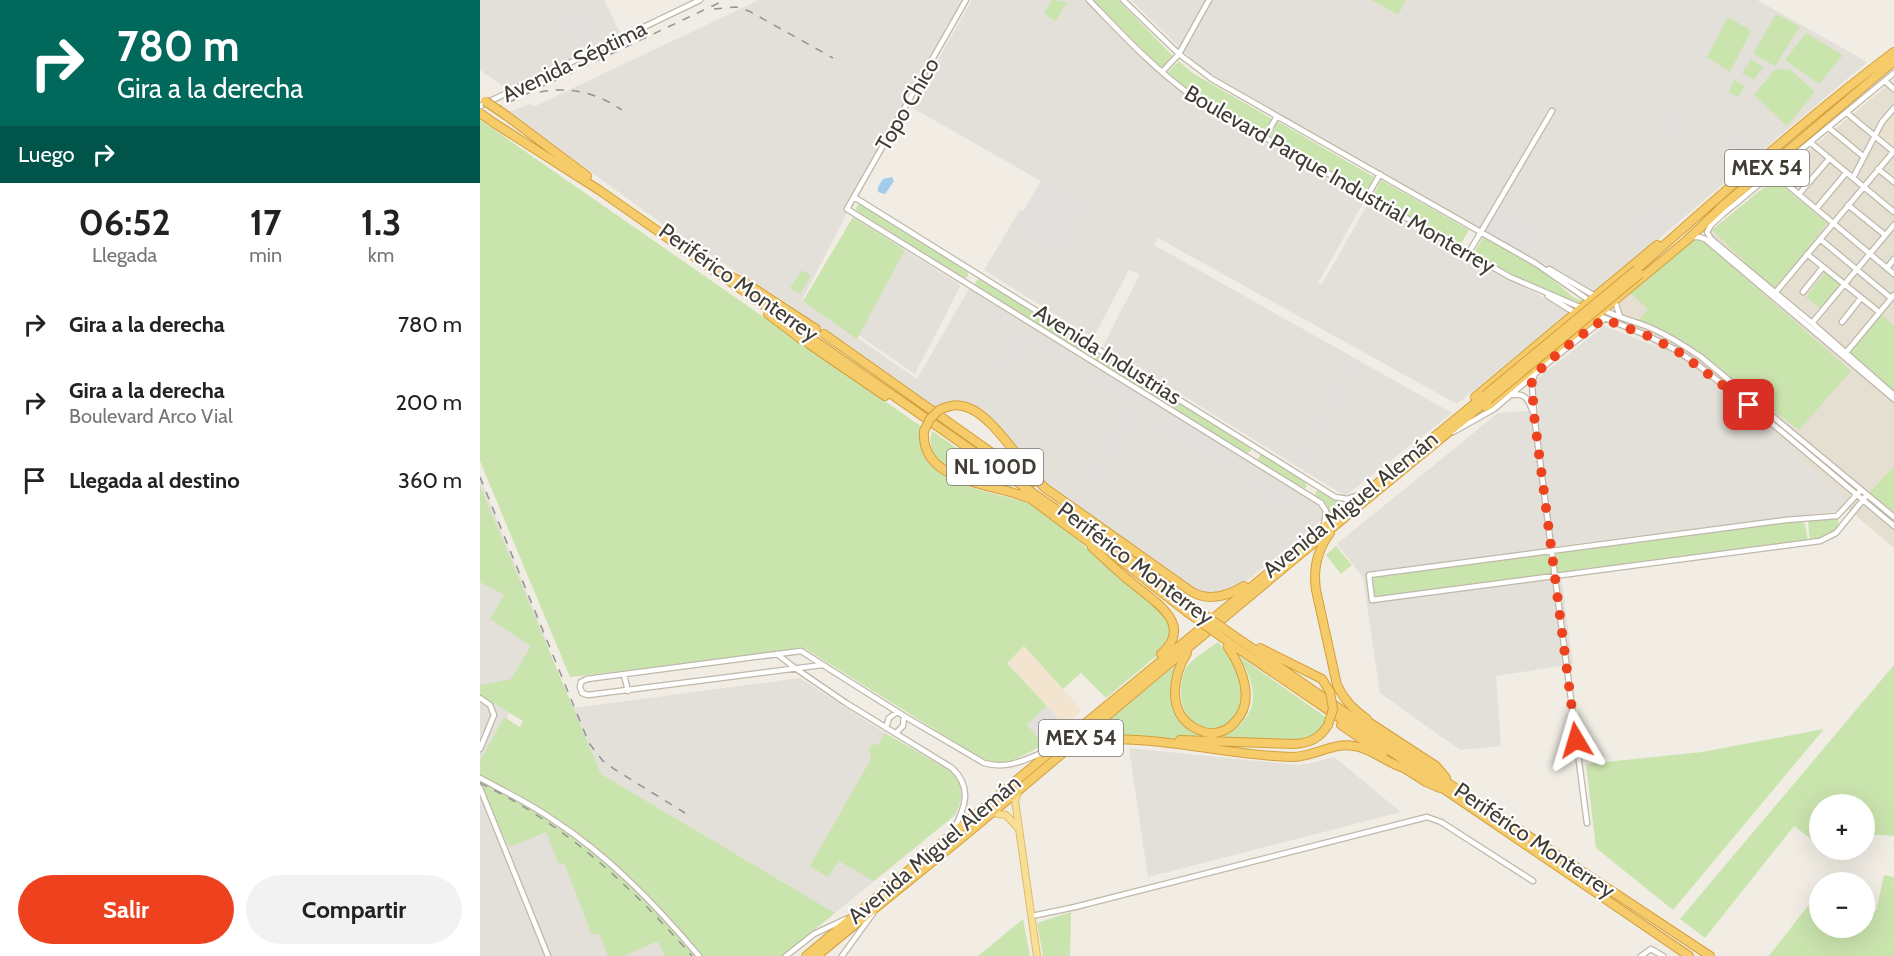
<!DOCTYPE html>
<html lang="es">
<meta charset="utf-8">
<style>
body{margin:0;font-family:Cabin,sans-serif;background:#f2f2f2;color:#222;height:100vh;display:flex;flex-direction:column;font-size:22px;white-space:nowrap}
*{box-sizing:border-box;margin:0}
p{font-size:20px;color:#767676}
.icon{flex:none;width:33px;height:33px;fill:none;stroke:currentColor;stroke-width:2;stroke-linecap:round;stroke-linejoin:round}
.map{position:relative;flex:1;overflow:hidden}
.details{display:flex;flex-direction:column;background:#fff;width:480px}
.details>*{flex:none}
.guide{background:#00695c;color:#fff;overflow:hidden}
.buttons{position:absolute;left:1329px;top:794px;display:grid;gap:12px}
.buttons a{display:grid;place-items:center;width:66px;height:66px;border-radius:50%;background:#fff;box-shadow:0 6px 24px #0002;font-size:30px}
.pin{position:absolute;display:grid;place-items:center;width:51px;height:51px;color:#fff;margin:-26px;border-radius:12px;box-shadow:0 3px 9px #0006}
.me{position:absolute;width:66px;margin:-33px;rotate:353deg;stroke-linejoin:round;filter:drop-shadow(0 0 4px #0008)}
.turn{display:flex;align-items:center;gap:21px;height:126px;padding:0 18px;font-size:27px}
.turn .icon{width:78px;height:78px;stroke-width:2.5}
.turn b{display:block;font-size:42px;line-height:51px}
.then{display:flex;align-items:center;height:57px;padding:0 18px;background:#0003;gap:12px;font-size:22px}
.eta{display:flex;justify-content:space-evenly;align-items:center;height:102px;text-align:center}
.eta b{font-size:36px;font-weight:700;line-height:42px}
.button{display:flex;gap:12px;margin-top:auto;padding:12px 18px}
.button a{flex:1;height:69px;border-radius:36px;background:#ee421e;color:#fff;font-size:24px;font-weight:700;line-height:69px;text-align:center}
.button a+a{background:#f2f2f2;color:#222}
ul{padding:0;list-style:none}
li{display:flex;align-items:center;gap:18px;height:78px;padding:0 18px}
li div{flex:1}
li b{display:block;font-size:22px}
li em{font-style:normal}
main{display:flex;flex:1;min-height:0}
.map>svg:first-child{display:block}
.residential{fill:#e5dfd2}
.commercial{fill:#f2e4cf}
.industrial{fill:#e3dfd9}
.education{fill:#e9e2ce}
.green{fill:#cae4ae}
.parking{fill:#e2dfdc}
.water{fill:#a2cceb}
.lines{fill:none;stroke-linecap:round;stroke-linejoin:round}
.minor-casing{stroke:#bfb8aa;stroke-width:7}
.major-casing{stroke:#dcbc66;stroke-width:8}
.highway-casing{stroke:#d49f3b;stroke-width:10}
.minor{stroke:#fff;stroke-width:4.5}
.major{stroke:#f8df95;stroke-width:6}
.highway{stroke:#f6cb6a;stroke-width:8}
.rail{stroke:#939393;stroke-width:1.5;stroke-dasharray:8 8;stroke-linecap:butt}
.highway-bridge-casing{stroke:#d49f3b;stroke-width:10;stroke-linecap:butt}
.highway-bridge{stroke:#f6cb6a;stroke-width:8}
.route{stroke:#ee421e;stroke-width:10;stroke-dasharray:0 18}
.labels{text-anchor:middle;stroke-width:4.5;stroke-linejoin:round;paint-order:stroke}
.shield{fill:#fff;stroke:#7b7771;stroke-width:1.5}
.shield-label{font-size:21px;font-weight:bold;fill:#423d34}
.street-label{font-size:22px;fill:#423d34;stroke:#fff}
</style>
<main>
<section class="details">
<div class="guide">
<div class="turn"><svg class="icon" aria-label="right" viewBox="0 0 24 24"><path d="M7 20v-9h11M14 6l5 5-5 5"/></svg><div><b>780 m</b>Gira a la derecha</div></div>
<div class="then">Luego<svg class="icon" aria-label="right" viewBox="0 0 24 24"><path d="M7 20v-9h11M14 6l5 5-5 5"/></svg></div>
</div>
<div class="eta">
<div><b>06:52</b><p>Llegada</p></div>
<div><b>17</b><p>min</p></div>
<div><b>1.3</b><p>km</p></div>
</div>
<ul>
<li><svg class="icon" aria-label="right" viewBox="0 0 24 24"><path d="M7 20v-9h11M14 6l5 5-5 5"/></svg><div><b>Gira a la derecha</b></div><em>780 m</em></li>
<li><svg class="icon" aria-label="right" viewBox="0 0 24 24"><path d="M7 20v-9h11M14 6l5 5-5 5"/></svg><div><b>Gira a la derecha</b><p>Boulevard Arco Vial</p></div><em>200 m</em></li>
<li><svg class="icon" aria-label="arrive" viewBox="0 0 24 24"><path d="M6 21V4h12l-3 4 3 4H6"/></svg><div><b>Llegada al destino</b></div><em>360 m</em></li>
</ul>
<div class="button"><a>Salir</a><a>Compartir</a></div>
</section>
<div class="map">
<svg width="1414" height="956" viewBox="0 0 1414 956">
<rect width="100%" height="100%" fill="#f1ede4"/>
<path class="residential" d="M1414,80V548L1134,310L1149,292L1222,240L1232,230Z"/>
<path class="commercial" d="M544,646L602,710L585,726L527,662Z"/>
<path class="industrial" d="M0,0H124L141,34L32,86H23L0,70Z
M279,0H483L469,24L464,27L467,30L424,103L322,300L437,379L489,289L838,505L842,510V520L759,587L744,595L727,593L718,591L558,479L530,440L502,410L480,402L456,410L308,304L192,231L29,112L50,104L53,107Z
M492,0H606L689,83L741,118L886,198L838,283L842,284L889,202L1090,312L977,404L678,238L674,245L972,413L865,496L623,346L660,274L649,270L613,338L504,270L540,210L545,211L561,181L431,107Z
M651,0H891L917,15L926,0H1277L1387,62L1116,292L1027,244L725,72Z
M425,250L479,284L480,287L435,374L378,335Z
M1124,326L1178,347L1206,362L1308,444L1319,458L1368,500L1359,511L1077,546L1093,664L1016,676L1021,746L980,750L900,693L883,577L857,544L1018,413L1058,410L1054,381Z
M0,478L67,642L0,769Z
M320,678L405,733L472,772L478,780L482,789V797L475,815L355,913L121,774L93,708Z
M649,748L816,765L828,764L854,757L921,812L668,877Z
M0,788L94,852L195,956H0Z"/>
<path class="education" d="M1414,114V147L1400,136Z"/>
<path class="green" d="M572,0L587,2L576,21L564,14Z
M613,0H638L693,56L682,69Z
M891,0H926L918,15Z
M1296,14L1320,27L1295,66L1273,54Z
M1248,17L1271,31L1250,72L1227,57Z
M1326,33L1363,55L1339,84L1305,60Z
M1271,59L1283,67L1274,80L1262,73L1266,67L1278,73L1267,66Z
M699,61L711,72L792,119L784,134L720,99L687,73Z
M1303,69L1311,70L1335,92L1307,126L1274,95L1294,70Z
M1254,80L1265,86L1258,97L1248,92Z
M0,120L442,427C430,482 504,489 541,501C550,503 558,509 566,513L683,613L689,623L691,634L686,648L626,698L601,673L583,689L544,646L527,663L567,706L547,725L565,744L531,762L513,764L497,756L326,649L90,677L0,461Z
M797,121L894,177L886,191L790,137Z
M1294,179L1347,223L1322,257L1294,290L1232,230Z
M901,180L989,230L980,245L893,196Z
M378,204H382L488,272V277L484,278L377,211L376,208Z
M373,217L425,250L377,339L323,301Z
M1003,237L1059,268L1093,297L1105,302L1103,305L1043,280L994,253Z
M1216,239L1222,240L1371,371L1319,430L1205,342L1158,321L1168,309L1149,292L1210,241Z
M322,270L331,276L320,294L310,288Z
M1346,271L1361,285L1341,309L1326,297Z
M498,279L502,280L608,347V351L603,354L497,287L495,283Z
M1401,314L1414,326V393L1367,354Z
M619,355L685,393L686,398L681,400L617,363L615,359Z
M695,402H699L771,447V451L766,454L694,409L692,405Z
M452,431L542,493C518,485 479,478 459,461C451,454 449,441 452,431Z
M780,455H784L826,482V488L823,489L780,462L778,459Z
M1414,466V513L1389,493Z
M0,486L121,774L355,913L303,956H185L178,941L144,956H128L119,933L112,935L84,863L79,864L66,832L30,847L0,796V761L24,717L40,727L43,721L0,695V685L31,679L51,646L10,619L24,595L0,582Z
M836,491H840L863,504L849,515H847L846,505L835,497Z
M1356,518L1358,519L1359,526C1350,536 1342,539 1330,542L1328,521Z
M1318,520L1325,524L1328,541L1077,574L1074,557L1078,552Z
M856,546L872,565L861,574L846,555Z
M1066,553L1069,555L1071,572L1069,575L894,597L891,580L892,577Z
M738,642C752,654 757,669 762,686C778,731 701,750 701,691C701,683 703,671 708,665C717,656 728,649 738,642Z
M759,656L847,718C841,732 834,737 819,741C773,740 727,739 680,738C654,737 628,732 603,741L703,659C701,671 694,699 696,710C698,717 701,721 706,725C712,730 718,735 726,737C746,741 767,723 772,705C776,688 767,670 759,656Z
M1414,665V836L1385,834L1384,804H1340L1339,845L1314,826L1225,938L1200,919Z
M1344,729L1193,910L1116,848L1106,764L1222,752Z
M405,733L472,772C484,787 483,798 475,815L394,881L359,861L348,877L330,866L391,759L389,750L392,744L398,745Z
M1404,875L1414,877V956H1289L1334,898L1339,900L1340,927H1384L1385,909L1396,911Z
M591,912L590,956H563L557,923Z
M543,919L550,956H498Z"/>
<path class="parking" d="M104,11L112,25L93,34L87,29L86,20Z
M111,31L115,39L98,47L94,39Z
M1192,104L1210,117L1197,142L1176,128Z
M1263,128L1277,152L1265,162L1248,137Z
M561,181L605,206L579,254L534,227Z
M1172,198L1177,201L1175,206L1195,214L1194,218L1198,221L1175,240L1169,241L1162,238V247L1156,251L1152,249L1150,242L1152,239L1158,238L1159,234L1150,227L1158,212L1164,213Z
M1017,211L1061,235L1050,255L1006,229Z
M503,302L539,323L537,328L500,307Z
M540,328L552,335L535,366L534,365L529,374L517,367L523,356L521,355L531,337L534,338Z
M554,334L595,357L591,364L588,362L589,360L551,339Z
M871,359L879,364L822,469L813,464Z
M614,370L667,398L663,407L609,494L601,490L652,401L610,378Z
M689,413L736,442L733,448L758,463L752,472L722,453L720,457L677,431Z
M771,473L817,498L810,510L808,509L807,511L802,509L803,507L796,503L794,504L786,500L787,498L772,489L770,491L764,487Z
M750,481L752,482L719,535L717,533Z
M567,706L585,726L565,744L547,725Z"/>
<path class="water" d="M412,177L414,181L405,194L398,192V187L403,179Z"/>
<g class="lines">
<g class="minor-casing">
<path id="minor" d="M486,0L367,209L841,503L846,511L844,525
M609,0C641,33 674,69 712,96L1030,277L1102,308
M643,0L699,54L732,79L1055,263L1110,301
M682,72L699,54L729,0
M1414,73L1243,214L1231,225L1227,232L1231,239L1332,323L1414,395
M1405,81L1414,89
M0,106L220,0
M1367,113L1414,152
M1349,128L1384,157
M785,137L797,116
M1331,143L1414,212
M1398,169L1414,182
M1292,172L1414,274
M1373,178L1402,122L1414,108
M1319,194L1349,159
M888,195L900,174
M374,197L855,497L867,499L881,494
M1368,205L1405,235
M1336,209L1366,173
M1213,237H1219L1225,239L1414,399
M1340,239L1411,298
M988,254L1072,111
M1327,254L1399,312
M1407,268L1414,259
M1069,269L1115,296
M1323,292L1343,267
M1295,293L1414,151
M1068,296L1092,311L1094,315
M1135,301L1140,317
M1122,309C1137,318 1155,321 1171,328C1189,336 1205,346 1221,357L1414,517
M1115,314L1168,336L1196,350L1218,365L1301,431L1414,526
M1362,322L1381,298
M1332,323L1414,225
M1364,355L1414,295
M1055,373L1052,383L1054,415L1107,823
M1033,395C1046,392 1049,402 1053,412
M973,432L1014,409L1070,361L1124,319
M1381,490L1357,516L1306,520L889,575L892,600L1340,541L1356,533L1387,495
M297,654L315,668L366,703L472,768C493,788 485,808 473,831
M342,665L108,695L102,693L100,687L101,682L107,679L321,651L424,716L504,763C529,770 546,759 569,750
M144,675L148,691
M0,698L10,705L14,715L0,749
M406,728L409,718L417,712
M416,733L423,726L424,716
M0,778C24,791 49,803 72,819C129,856 176,905 219,956
M0,788L68,956
M552,916L595,907L947,817L961,822L1053,881
M306,956L334,934L366,919
M362,956L394,912
M1161,956L1171,949L1183,956"/>
</g>
<g class="major-casing">
<path id="major" d="M539,791L535,800L557,956
M513,813L526,815L538,828"/>
</g>
<g class="highway-casing">
<path id="highway" d="M27,116L107,176
M14,123L119,190L573,507L707,612
M1240,208L1414,61
M1157,269C1241,195 1324,120 1414,52
M250,276L267,284L336,329
M288,314L321,339
M344,334L553,482
M329,344L405,396
M995,397L1177,245
M1006,407L1206,241L1244,205
M459,410C467,407 474,404 482,406C511,410 543,468 565,488L712,592C730,602 748,596 764,586
M444,431C440,483 514,483 548,498
M543,493L617,548
M591,515L712,606
M850,533C837,550 833,569 836,590L857,685C864,700 873,709 887,719
M612,547C625,559 637,571 651,582C672,600 716,624 681,654
M753,635L947,769L1230,956
M747,641L857,716L950,777L964,789L1209,956
M780,648L842,679L850,692
M707,653C693,675 687,711 713,727C720,731 727,734 735,733C742,732 750,728 755,722C776,701 762,668 748,647
M881,717L956,766L966,778
M861,725L903,754
M700,740L815,744C830,743 840,738 848,725
M595,745C615,737 637,739 658,740C709,743 760,756 812,757C833,757 853,742 874,746C892,748 906,763 924,768
M921,766L946,782L960,788
M326,956L574,749L1005,395
M337,956C395,907 455,861 513,812C677,673 842,535 1008,400"/>
</g>
<use href="#minor" class="minor"/>
<use href="#major" class="major"/>
<use href="#highway" class="highway"/>
<path class="rail" d="M234,9L256,7L269,11L353,58
M60,92C90,86 117,93 142,110
M0,116L245,0
M0,477L109,743L123,761L134,769L205,813
M0,783C85,824 151,886 212,956"/>
<g class="highway-bridge-casing">
<path id="highway-bridge" d="M5,101L27,116
M0,113L14,123
M1005,395L1157,269
M1008,400L1160,274
M444,431L450,419L459,410
M712,606L753,635
M707,612L747,641
M848,725L853,709L850,692"/>
</g>
<use href="#highway-bridge" class="highway-bridge"/>
</g>
<g class="lines">
<path class="route" d="M1096,740L1054,415C1055,404 1050,392 1052,381C1054,369 1111,328 1124,319L1168,336L1196,350L1269,405"/>
</g>
<g class="labels">
<g class="shield">
<rect x="1245" y="150" width="84" height="36" rx="4.5"/>
<rect x="467" y="449" width="96" height="36" rx="4.5"/>
<rect x="559" y="720" width="84" height="36" rx="4.5"/>
</g>
<g class="shield-label">
<text x="1287" y="175">MEX 54</text>
<text x="515" y="474">NL 100D</text>
<text x="601" y="745">MEX 54</text>
</g>
<g class="street-label">
<text transform="translate(94 61) rotate(-26)" y="8">Avenida Séptima</text>
<text transform="translate(427 104) rotate(-60)" y="8">Topo Chico</text>
<text transform="translate(860 179) rotate(30)" y="8">Boulevard Parque Industrial Monterrey</text>
<text transform="translate(259 282) rotate(35)" y="8">Periférico Monterrey</text>
<text transform="translate(628 354) rotate(32)" y="8">Avenida Industrias</text>
<text transform="translate(870 504) rotate(-39)" y="8">Avenida Miguel Alemán</text>
<text transform="translate(656 563) rotate(37)" y="8">Periférico Monterrey</text>
<text transform="translate(1055 840) rotate(34)" y="8">Periférico Monterrey</text>
<text transform="translate(454 849) rotate(-40)" y="8">Avenida Miguel Alemán</text>
</g>
</g>
</svg>
<div class="buttons">
<a>+</a>
<a>−</a>
</div>
<div class="pin" style="left:1269px;top:405px;background:#d93025"><svg class="icon" aria-label="arrive" viewBox="0 0 24 24"><path d="M6 21V4h12l-3 4 3 4H6"/></svg></div>
<svg class="me" style="left:1096px;top:740px" viewBox="-20 -20 40 40"><path d="M0-17L14 15 0 8-14 15z" fill="#ee421e" stroke="#fff" stroke-width="4"/></svg>
</div>
</main>
